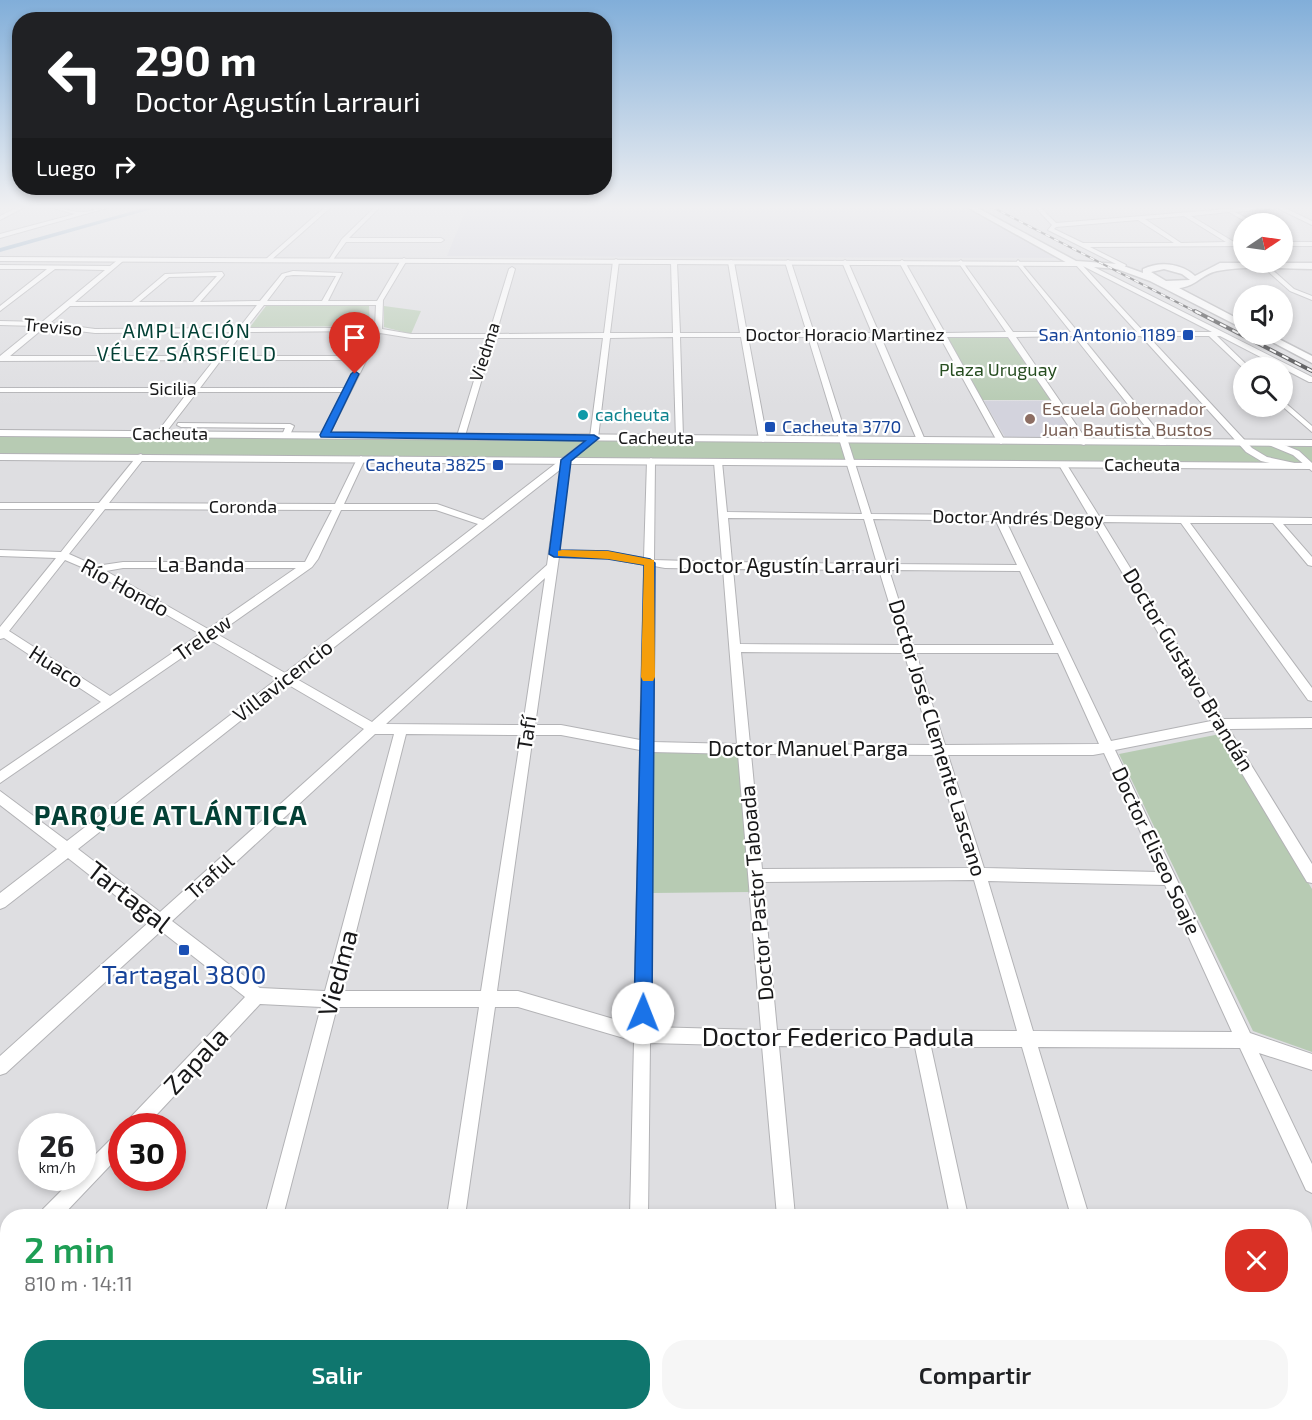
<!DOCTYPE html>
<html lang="es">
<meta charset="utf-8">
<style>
body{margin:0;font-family:"Exo 2",sans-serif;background:#f6f6f6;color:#202124;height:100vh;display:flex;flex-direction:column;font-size:22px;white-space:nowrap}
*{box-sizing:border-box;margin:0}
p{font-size:20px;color:#757577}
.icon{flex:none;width:33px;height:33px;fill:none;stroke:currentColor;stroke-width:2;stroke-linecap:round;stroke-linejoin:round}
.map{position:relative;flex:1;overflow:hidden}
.drawer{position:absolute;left:0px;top:1209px;width:1312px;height:212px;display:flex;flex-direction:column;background:#fff;border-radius:24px 24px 0 0;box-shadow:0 3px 9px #0003}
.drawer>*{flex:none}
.top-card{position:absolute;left:12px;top:12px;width:600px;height:183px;border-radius:24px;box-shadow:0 3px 9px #0003;background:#202124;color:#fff;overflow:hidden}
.needle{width:39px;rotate:77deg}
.controls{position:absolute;left:1233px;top:213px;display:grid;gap:12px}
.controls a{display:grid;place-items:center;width:60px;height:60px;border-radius:50%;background:#fff;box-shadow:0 3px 9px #0003;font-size:30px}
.speed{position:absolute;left:18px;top:1113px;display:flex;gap:12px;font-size:30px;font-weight:700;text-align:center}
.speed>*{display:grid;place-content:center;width:78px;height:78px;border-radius:50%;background:#fff;box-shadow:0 3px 9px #0003;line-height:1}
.speed small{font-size:15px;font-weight:400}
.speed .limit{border:9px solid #d22;background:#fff;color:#111}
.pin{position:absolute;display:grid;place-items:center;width:51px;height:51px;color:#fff;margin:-62px -26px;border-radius:50% 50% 50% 0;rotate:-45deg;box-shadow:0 0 6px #0007}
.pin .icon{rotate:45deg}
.me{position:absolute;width:66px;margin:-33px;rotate:1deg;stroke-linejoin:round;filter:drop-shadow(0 0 4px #0008)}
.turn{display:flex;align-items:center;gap:21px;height:126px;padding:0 24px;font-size:27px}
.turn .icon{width:78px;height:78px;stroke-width:2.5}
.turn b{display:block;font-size:42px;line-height:51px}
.then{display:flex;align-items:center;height:57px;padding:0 24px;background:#0003;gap:12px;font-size:22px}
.round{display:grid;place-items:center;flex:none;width:63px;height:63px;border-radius:24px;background:#f6f6f6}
.summary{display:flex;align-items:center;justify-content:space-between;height:102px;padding:0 24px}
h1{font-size:36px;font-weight:600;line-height:45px;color:#1e9e55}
.cta{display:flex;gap:12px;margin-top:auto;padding:12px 24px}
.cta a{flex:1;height:69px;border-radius:24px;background:#0f766e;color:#fff;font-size:24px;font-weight:600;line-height:69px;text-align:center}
.cta a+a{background:#f6f6f6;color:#202124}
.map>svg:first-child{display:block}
.built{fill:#d3d3dd}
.green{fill:#b7cbb3}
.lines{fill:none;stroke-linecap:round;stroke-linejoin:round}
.canal{fill:#86a6c2;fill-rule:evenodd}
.minor-casing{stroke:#b3b3b6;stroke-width:2}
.tertiary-casing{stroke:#b3b3b6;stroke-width:2}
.secondary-casing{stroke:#b3b3b6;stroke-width:3}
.minor{fill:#fff;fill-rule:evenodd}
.tertiary{fill:#fff;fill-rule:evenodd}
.secondary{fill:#fff;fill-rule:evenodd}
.rail-far1-casing{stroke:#414143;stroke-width:2}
.rail-casing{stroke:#414143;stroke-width:4}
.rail-far1{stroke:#fff;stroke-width:1.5;stroke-dasharray:5;stroke-linecap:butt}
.rail{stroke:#fff;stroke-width:2;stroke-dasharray:7;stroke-linecap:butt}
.route{fill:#1a73e8;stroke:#114b97;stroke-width:1.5}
.slow{fill:#f59e0b}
.transit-dot{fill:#1a4fb4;stroke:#fff;stroke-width:2}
.culture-dot{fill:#0f9aa8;stroke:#fff;stroke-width:2}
.education-dot{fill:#8d6e63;stroke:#fff;stroke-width:2}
.labels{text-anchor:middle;stroke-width:4.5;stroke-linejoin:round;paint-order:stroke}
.far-street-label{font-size:18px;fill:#181819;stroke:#fff}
.far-transit-label{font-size:18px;fill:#164399;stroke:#fff;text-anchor:end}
.far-park-label{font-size:18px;fill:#264d20;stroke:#fff}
.far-education-label{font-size:18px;fill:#785e54;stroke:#fff;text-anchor:start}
.far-culture-label{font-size:18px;fill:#0d838f;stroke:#fff;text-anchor:start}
.far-quarter-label{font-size:20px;letter-spacing:1.5px;fill:#034035;stroke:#fff}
.street-label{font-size:21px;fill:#181819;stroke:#fff}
.near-street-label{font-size:26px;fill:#181819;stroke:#fff}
.near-transit-label{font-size:26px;fill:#164399;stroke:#fff}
.district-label{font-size:27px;font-weight:bold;letter-spacing:1.5px;fill:#034035;stroke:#fff}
</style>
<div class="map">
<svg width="1312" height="1420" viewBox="0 0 1312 1420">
<rect width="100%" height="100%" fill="#dedee1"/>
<path class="built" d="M467,207H965L1055,254L1054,258L447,256Z
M984,401H1053L1077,437H1005Z
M7,1326L8,1413H158L155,1420H0V1344Z
M358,1413H549L548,1420H356Z"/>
<path class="green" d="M266,306H369L370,326L250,327Z
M384,306L421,311L411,334L384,327Z
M947,337H1009L1052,400H982Z
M0,433L1312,443V466L0,457Z
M1220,734L1312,889V1052L1253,1031L1119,754Z
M740,752L751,892L652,893L651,753Z
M812,1413H883L884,1420H813Z"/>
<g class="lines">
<path class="canal" d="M148,207H159L0,252V248Z"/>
<g class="minor-casing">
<path id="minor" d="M18,207H25L0,220V216Z
M50,207C60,207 70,212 80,212C90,213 100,207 110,207L0,238V234L75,214Z
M325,207H331L270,261H266V259Z
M375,207H380L349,238H441L444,240L441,242H346L332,261H328L342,239Z
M1035,207H1040L1056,223L1252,207H1283L1312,221V225L1277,208L1235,212L1257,224H1250L1229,212L1191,216L1234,242H1244V246L1090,247L1126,265L1124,268L1048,230L1052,225ZM1184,216L1226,242L1181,243L1145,219ZM1138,220L1174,243H1083L1054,229L1056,227Z
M1282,242H1312V246H1282Z
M404,258L407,260L383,300L382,329L411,334H489L509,269L512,267L515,269L496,334L604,333L613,261L616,259L619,261L610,333H673L671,262L674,260L677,262L680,333H740L728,262L731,260L734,262L747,333H807L785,262L788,260L791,262L814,333H872L842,262L845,260L848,262L879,333H938L899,262L902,260L905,262L945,333L1006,332L958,262L961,260L1013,332H1071L1016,263L1018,260L1078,332H1137L1075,264L1084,262L1312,377V382H1309L1220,336H1217L1250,368L1244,369L1209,336H1148L1252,448L1267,457L1299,464L1300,466L1296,469L1261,461L1246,452L1141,336H1081L1166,441V445H1160L1074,336L1016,337L1088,442L1084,445L1081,444L1008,337H947L1005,441L1001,444L997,441L940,337H881L925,440L921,443L917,440L873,337H815L871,514L1089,516L1059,465L1063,462L1067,465L1099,516L1312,518V524H1283L1312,557V566L1308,565L1273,523H1190L1312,688V701L1308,700L1181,523L1102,522L1223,719L1312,718V728L1229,729L1312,864V883L1307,882L1216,730L1115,750L1250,1033L1312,1054V1070L1259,1053L1312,1164V1193L1306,1190L1240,1048L1038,1047L1089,1216H1071L1022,1047H931L968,1216H950L915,1047L779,1046L795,1216H777L762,1046L650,1043L648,1216H630L634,1041L518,1007H495L465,1216H447L479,1007H337L283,1216H265L321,1007L260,1004L146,1126H125L128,1120L245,997L161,931L6,1073L0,1075V1056L149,922L68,858L5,907L0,909V893L57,849L0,805V791L67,841L277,679L209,639L0,783V771L101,702L4,638L0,639V627L56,558L0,556V550L61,552L95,509H0V503H99L138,455L141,454L145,457L109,503L335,504L357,459L361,456L365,459L344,504H437L483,520L590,437L603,338H494L465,436L461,439L457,436L487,338H411L380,333L328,437L321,435L343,392H197L163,436H160L156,434L188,392H0V388H192L214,360L0,361V356L37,326L0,325V321L42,322L105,270L55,269L0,311V306L47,269H0V265L110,266L119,259H123V261L75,302H132L165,274L222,272L224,275L200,302L260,301L282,274L293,271L342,273L328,301H377L401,260ZM1083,266L1212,332H1144ZM293,275L336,276L322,301H267L286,276ZM217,276L193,302H139L169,277ZM257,305L239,328L95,329L50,323L70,306ZM264,305H376L375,328H246ZM45,327L95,333L236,332L217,356H10ZM371,331L374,332L361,356H225L243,332ZM673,337L676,440L683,438L680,337H741L759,439L763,442L767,439L748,337H808L862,514L727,512L722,462L718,459L714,462L722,562L654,560L655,461L651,458L647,461L644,558L608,552L559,551L570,461L598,438L610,338ZM221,360H359L345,388H200ZM561,469L547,565L372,722L295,678ZM105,509L332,510L305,562H123L96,566L69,554ZM341,510H436L478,524L285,673L217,634L312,567L318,559ZM728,518L864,519L877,564L732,562ZM873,519L996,521L1017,565L887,564ZM1006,521L1092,522L1211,721L1111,741ZM559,557L608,558L644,565L640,740L561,725H535ZM65,560L91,571L200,634L110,696L9,631ZM654,566L665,568L723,569L737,744L653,742ZM123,568H296L208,629L106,571ZM733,569L879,570L902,645L740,644ZM889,570L1020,571L1054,645H913ZM545,578L523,725L386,724ZM741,652L904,653L932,745L750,744ZM916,653H1058L1099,744L945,745ZM287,684L364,729L160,912L78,849ZM375,734H394L325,991L260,988L172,921ZM406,734L521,735L481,991H341ZM533,735H561L640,750L634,1025L518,991H497ZM653,752L738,754L761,1030L650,1027ZM1104,753L1159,872L984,868L948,755H1093ZM751,754L935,755L970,868L762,869ZM974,880L1017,1031L777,1030L763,882ZM988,881L1165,885L1232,1032L1033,1031Z
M1263,265H1267L1294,289L1312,296V300L1290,291L1263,267Z
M1282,400L1312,426V432L1282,406Z
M178,423L290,424L294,426L289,437L286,438L282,435L285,428L181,427L177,425Z
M1272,440L1299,451L1312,463V471L1293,455L1269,445V441Z
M122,1131V1153L62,1216H41L43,1209L74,1178H82V1168L116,1134Z
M8,1252V1275L0,1279V1255Z
M0,1302H8V1322H0Z
M624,1413H646V1420H624Z
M792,1413H814L815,1420H793Z
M1129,1413H1151L1153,1420H1131Z"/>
</g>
<g class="tertiary-casing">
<path id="tertiary" d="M0,257L1077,262L1081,264L1077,266L0,261Z
M0,430L1312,440V446L0,436Z
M0,454L1312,463V469L0,460Z"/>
</g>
<g class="secondary-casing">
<path id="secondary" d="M967,207H976L1076,261L1118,264L1143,273V269C1160,261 1181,263 1195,276L1220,263H1312V269C1281,269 1247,265 1217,271C1202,274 1195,287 1179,288L1244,322V329L1150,281L1117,269L1071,265ZM1164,269L1182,274L1190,280L1166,281L1151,272Z
M1257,334H1269L1312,356V363Z"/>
</g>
<use href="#minor" class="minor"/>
<use href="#tertiary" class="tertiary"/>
<use href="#secondary" class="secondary"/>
<g class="rail-far1-casing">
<path id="rail-far1" d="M992,207L1198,313"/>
</g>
<g class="rail-casing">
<path id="rail" d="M1195,311L1312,371"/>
</g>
<use href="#rail-far1" class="rail-far1"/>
<use href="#rail" class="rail"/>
</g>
<linearGradient id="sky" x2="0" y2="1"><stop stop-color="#81aed9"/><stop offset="0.51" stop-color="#f0f0f2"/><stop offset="1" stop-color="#f0f0f2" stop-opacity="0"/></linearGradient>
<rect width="1312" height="406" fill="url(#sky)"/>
<path class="route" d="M355,371L359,374L331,432L594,435L599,438L571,461L560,550L608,551L650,559L655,563L652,1013L649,1019L643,1022L636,1019L634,1013L644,565L608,559L554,557L549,554L561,460L585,441L321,437L320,435L351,374Z"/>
<path class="slow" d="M562,550L608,551L654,560L655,677L653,681H643L641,677L644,565L608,559L558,556V551Z"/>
<g class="transit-dot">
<rect x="1182" y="329" width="12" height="12" rx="3"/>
<rect x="764" y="421" width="12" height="12" rx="3"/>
<rect x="492" y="459" width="12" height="12" rx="3"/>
<rect x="178" y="944" width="12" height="12" rx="3"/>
</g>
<circle class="culture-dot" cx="583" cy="415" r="6"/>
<circle class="education-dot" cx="1030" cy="419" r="6"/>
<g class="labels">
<g class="far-street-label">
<text transform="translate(53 327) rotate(5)" y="6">Treviso</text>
<text x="845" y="341">Doctor Horacio Martinez</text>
<text transform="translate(485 352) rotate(-72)" y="6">Viedma</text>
<text x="173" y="395">Sicilia</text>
<text x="170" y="440">Cacheuta</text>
<text x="656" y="444">Cacheuta</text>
<text x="1142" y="471">Cacheuta</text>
<text x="243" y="513">Coronda</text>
<text transform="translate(1018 518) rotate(1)" y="6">Doctor Andrés Degoy</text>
</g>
<g class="far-transit-label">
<text x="1176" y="341">San Antonio 1189</text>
<text x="782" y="433" text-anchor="start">Cacheuta 3770</text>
<text x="486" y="471">Cacheuta 3825</text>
</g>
<g class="far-park-label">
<text x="998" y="376">Plaza Uruguay</text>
</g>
<g class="far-education-label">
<text x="1042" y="415">Escuela Gobernador<tspan x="1042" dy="21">Juan Bautista Bustos</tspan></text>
</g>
<g class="far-culture-label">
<text x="595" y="421">cacheuta</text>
</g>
<g class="far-quarter-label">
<text x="187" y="338">AMPLIACIÓN<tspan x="187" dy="23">VÉLEZ SÁRSFIELD</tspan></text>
</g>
<g class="street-label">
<text x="201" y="572">La Banda</text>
<text x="789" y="573">Doctor Agustín Larrauri</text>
<text transform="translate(125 588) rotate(29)" y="7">Río Hondo</text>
<text transform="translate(203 638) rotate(-35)" y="7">Trelew</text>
<text transform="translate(56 667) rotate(33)" y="7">Huaco</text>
<text transform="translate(1188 670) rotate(59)" y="7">Doctor Gustavo Brandán</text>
<text transform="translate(283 681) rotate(-38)" y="7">Villavicencio</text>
<text transform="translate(527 733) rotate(-81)" y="7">Tafí</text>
<text transform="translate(937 738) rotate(73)" y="7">Doctor José Clemente Lascano</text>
<text x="808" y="756">Doctor Manuel Parga</text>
<text transform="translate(1156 851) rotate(65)" y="7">Doctor Eliseo Soaje</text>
<text transform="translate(210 877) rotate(-42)" y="7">Traful</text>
<text transform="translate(757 893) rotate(-95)" y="7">Doctor Pastor Taboada</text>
</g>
<g class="near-street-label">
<text transform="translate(129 897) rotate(38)" y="9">Tartagal</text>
<text transform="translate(338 973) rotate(-75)" y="9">Viedma</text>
<text x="838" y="1046">Doctor Federico Padula</text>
<text transform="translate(196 1061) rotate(-47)" y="9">Zapala</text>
</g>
<g class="near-transit-label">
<text x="184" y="984">Tartagal 3800</text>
</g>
<g class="district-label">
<text x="171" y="825">PARQUE ATLÁNTICA</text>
</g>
</g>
</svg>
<div class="controls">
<a><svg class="needle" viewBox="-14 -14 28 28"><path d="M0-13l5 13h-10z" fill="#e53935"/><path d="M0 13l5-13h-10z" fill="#757577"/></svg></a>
<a><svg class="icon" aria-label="sound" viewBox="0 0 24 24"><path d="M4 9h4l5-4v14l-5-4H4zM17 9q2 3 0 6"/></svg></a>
<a><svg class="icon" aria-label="search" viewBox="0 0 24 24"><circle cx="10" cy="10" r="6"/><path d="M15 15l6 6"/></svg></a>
</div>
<div class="speed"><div>26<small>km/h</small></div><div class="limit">30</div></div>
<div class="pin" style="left:355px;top:374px;background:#d93025"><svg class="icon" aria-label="arrive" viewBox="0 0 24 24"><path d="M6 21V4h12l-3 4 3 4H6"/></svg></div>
<svg class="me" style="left:643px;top:1013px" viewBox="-20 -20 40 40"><circle r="19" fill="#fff"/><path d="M0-13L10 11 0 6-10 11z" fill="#1a73e8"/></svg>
<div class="top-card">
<div class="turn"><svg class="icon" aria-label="left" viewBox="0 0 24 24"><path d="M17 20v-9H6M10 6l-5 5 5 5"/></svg><div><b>290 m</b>Doctor Agustín Larrauri</div></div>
<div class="then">Luego<svg class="icon" aria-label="right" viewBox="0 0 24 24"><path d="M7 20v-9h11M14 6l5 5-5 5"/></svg></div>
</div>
<section class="drawer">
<div class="summary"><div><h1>2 min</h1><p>810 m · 14:11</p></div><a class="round" style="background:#d93025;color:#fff"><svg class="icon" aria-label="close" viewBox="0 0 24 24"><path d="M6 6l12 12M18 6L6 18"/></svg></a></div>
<div class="cta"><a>Salir</a><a>Compartir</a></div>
</section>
</div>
